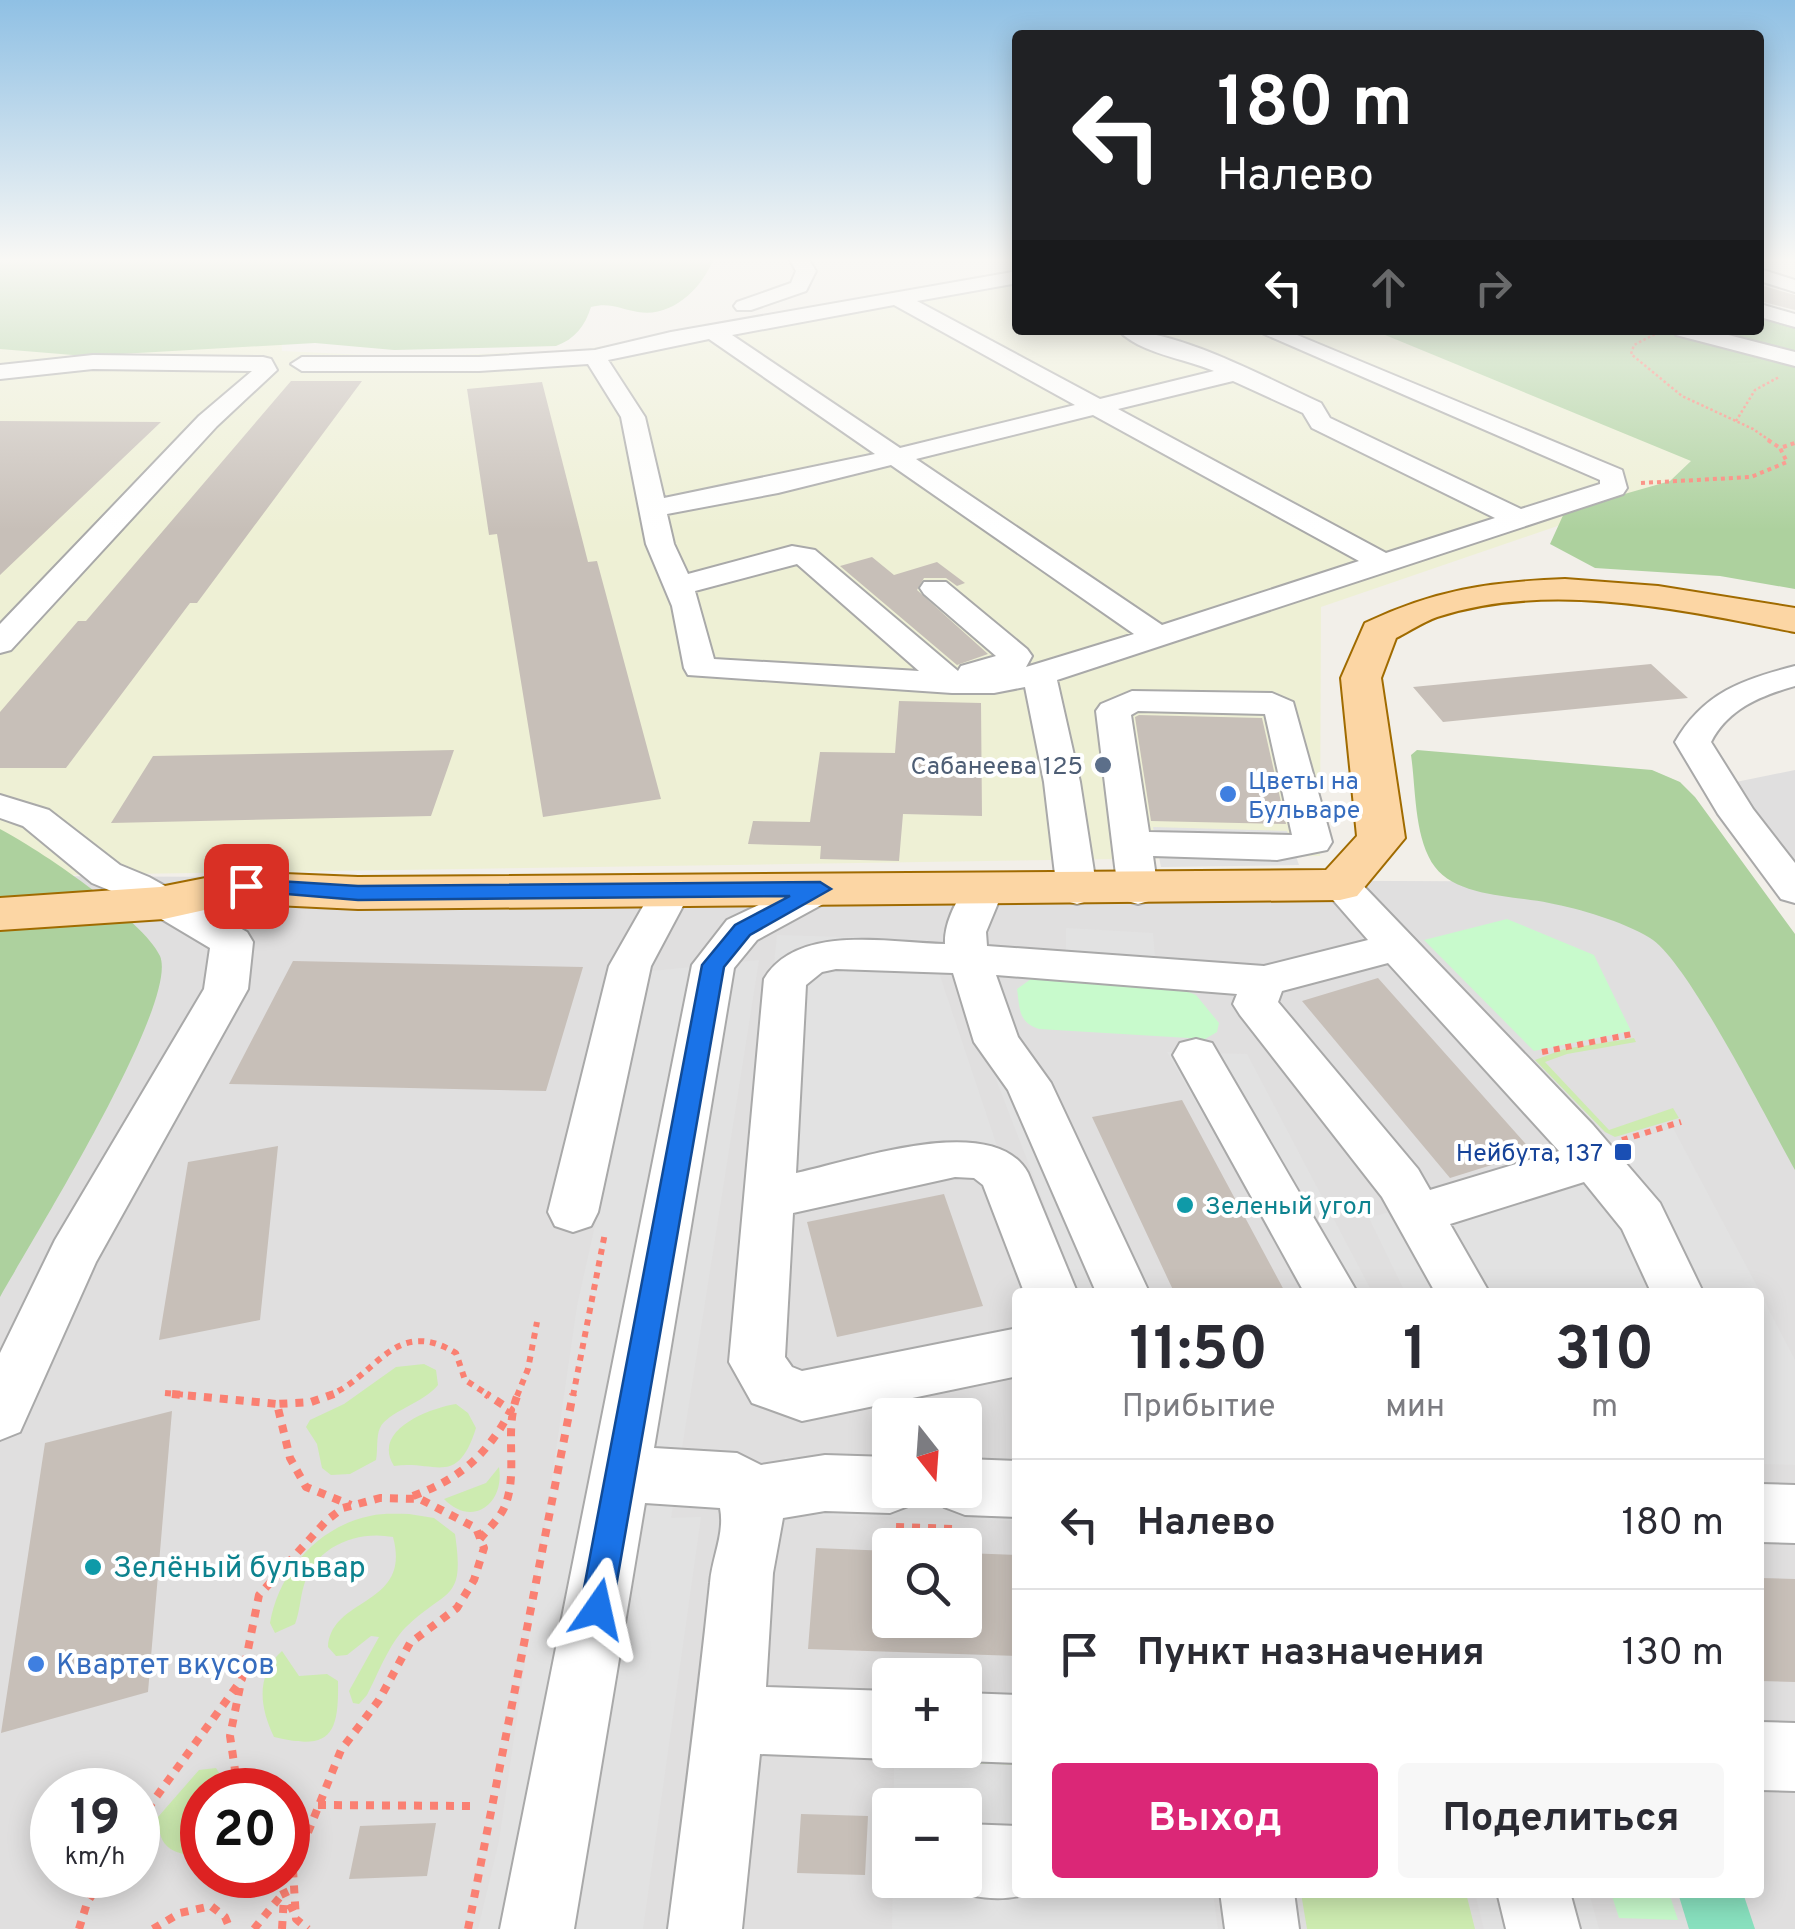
<!DOCTYPE html>
<html lang="ru">
<meta charset="utf-8">
<style>
body{margin:0;font-family:Overpass,sans-serif;background:#f7f7f7;color:#2b2b33;height:100vh;display:flex;flex-direction:column;font-size:38px;white-space:nowrap}
*{box-sizing:border-box;margin:0}
p{font-size:32px;color:#7c7c81}
.icon{flex:none;width:55px;height:55px;fill:none;stroke:currentColor;stroke-width:2;stroke-linecap:round;stroke-linejoin:round}
.map{position:relative;flex:1;overflow:hidden}
.details{position:absolute;left:1012px;top:1288px;width:752px;height:610px;display:flex;flex-direction:column;background:#fff;border-radius:10px;box-shadow:0 5px 25px #0003}
.details>*{flex:none}
.banner{position:absolute;left:1012px;top:30px;width:752px;height:305px;border-radius:10px;box-shadow:0 5px 25px #0003;background:#202124;color:#fff;overflow:hidden}
.needle{width:65px;rotate:163deg}
.buttons{position:absolute;left:872px;top:1398px;display:grid;gap:20px}
.buttons a{display:grid;place-items:center;width:110px;height:110px;border-radius:10px;background:#fff;box-shadow:0 5px 25px #0003;font-size:50px}
.speed{position:absolute;left:30px;top:1768px;display:flex;gap:20px;font-size:50px;font-weight:700;text-align:center}
.speed>*{display:grid;place-content:center;width:130px;height:130px;border-radius:50%;background:#fff;box-shadow:0 5px 25px #0003;line-height:1}
.speed small{font-size:25px;font-weight:400}
.speed .limit{border:15px solid #d22;background:#fff;color:#111}
.pin{position:absolute;display:grid;place-items:center;width:85px;height:85px;color:#fff;margin:-42px;border-radius:20px;box-shadow:0 5px 15px #0006}
.me{position:absolute;width:110px;margin:-55px;rotate:11deg;stroke-linejoin:round;filter:drop-shadow(0 0 8px #0008)}
.turn{display:flex;align-items:center;gap:35px;height:210px;padding:0 40px;font-size:45px}
.turn .icon{width:130px;height:130px;stroke-width:2.5}
.turn b{display:block;font-size:70px;line-height:85px}
.lanes{display:flex;align-items:center;height:95px;padding:0 40px;background:#0003;justify-content:center;gap:50px;direction:ltr}
.lanes .off{opacity:.35}
.eta{display:flex;justify-content:space-evenly;align-items:center;height:170px;text-align:center}
.eta b{font-size:60px;font-weight:700;line-height:70px}
.cta{display:flex;gap:20px;margin-top:auto;padding:20px 40px}
.cta a{flex:1;height:115px;border-radius:10px;background:#db2777;color:#fff;font-size:40px;font-weight:700;line-height:115px;text-align:center}
.cta a+a{background:#f7f7f7;color:#2b2b33}
ul{padding:0;list-style:none}
li{display:flex;align-items:center;gap:30px;height:130px;padding:0 40px;border-top:2px solid #e1e1e2}
li div{flex:1}
li b{display:block;font-size:38px}
li em{font-style:normal}
.map>svg:first-child{display:block}
.residential{fill:#e0dfdf;fill-rule:evenodd}
.farmland{fill:#eef0d5}
.grass{fill:#cdebb0}
.forest{fill:#add19e}
.park{fill:#c8facc}
.pitch{fill:#88e0be}
.parking{fill:#e2e2e2}
.building{fill:#c7bfb8}
.lines{fill:none;stroke-linecap:round;stroke-linejoin:round}
.minor-casing{stroke:#a9a9a9;stroke-width:4}
.major-casing{stroke:#a06b00;stroke-width:4}
.path-far3{stroke:#fa8072;stroke-width:2.5;stroke-dasharray:2.5 2.5;stroke-linecap:butt}
.path-far2{stroke:#fa8072;stroke-width:4;stroke-dasharray:4 4;stroke-linecap:butt}
.path-far1{stroke:#fa8072;stroke-width:6;stroke-dasharray:6 6;stroke-linecap:butt}
.path{stroke:#fa8072;stroke-width:8;stroke-dasharray:8 8;stroke-linecap:butt}
.minor{fill:#fff;fill-rule:evenodd}
.major{fill:#fcd6a4;fill-rule:evenodd}
.route{fill:#1a73e8;stroke:#114b97;stroke-width:2.5}
.service-dot{fill:#5c6f8a;stroke:#fff;stroke-width:4}
.shop-dot{fill:#3f7fe0;stroke:#fff;stroke-width:4}
.transit-dot{fill:#1a4fb4;stroke:#fff;stroke-width:4}
.culture-dot{fill:#0f9aa8;stroke:#fff;stroke-width:4}
.labels{text-anchor:middle;stroke-width:8;stroke-linejoin:round;paint-order:stroke}
.service-label{font-size:25px;fill:#4e5e75;stroke:#fff;text-anchor:end}
.shop-label{font-size:25px;fill:#366cbe;stroke:#fff;text-anchor:start}
.transit-label{font-size:25px;fill:#164399;stroke:#fff;text-anchor:end}
.culture-label{font-size:25px;fill:#0d838f;stroke:#fff;text-anchor:start}
.near-culture-label{font-size:30px;fill:#0d838f;stroke:#fff;text-anchor:start}
.near-shop-label{font-size:30px;fill:#366cbe;stroke:#fff;text-anchor:start}
</style>
<div class="map">
<svg width="1795" height="1929" viewBox="0 0 1795 1929">
<rect width="100%" height="100%" fill="#f2efe9"/>
<path class="residential" d="M1795,770V860L1731,783Z
M0,876L1676,882L1795,1049V1929H0ZM1018,1292H1760V1892H1018ZM890,1415H965V1490H890ZM890,1545H965V1620H890ZM890,1675H965V1750H890ZM52,1790H138V1875H52ZM202,1790H288V1875H202ZM890,1805H965V1880H890Z"/>
<path class="farmland" d="M1017,273L1018,330H1483L1756,458L1321,607L1320,856L0,876V307L281,322L282,351L406,357L581,350Z"/>
<path class="grass" d="M1634,1038L1636,1042L1567,1054L1545,1062L1609,1130L1673,1108L1679,1118L1615,1137L1605,1132L1535,1060L1564,1049Z
M424,1364L436,1370L438,1385C424,1403 387,1412 380,1428C376,1436 378,1451 376,1460L350,1474L331,1475L322,1468L317,1444L306,1427L310,1420L344,1404L396,1367Z
M456,1404L468,1413L476,1428C457,1488 436,1460 394,1466C371,1430 430,1408 456,1404Z
M499,1467C505,1504 472,1528 444,1499L486,1483Z
M409,1514L434,1518L455,1534C465,1602 448,1587 406,1627C389,1644 378,1674 367,1695L359,1704L353,1703L349,1691L379,1637L371,1636L347,1655L336,1656L328,1647C331,1596 412,1607 393,1537C356,1530 315,1547 304,1585C300,1598 300,1611 295,1624L275,1633L270,1623C279,1572 317,1527 370,1516C382,1513 396,1514 409,1514Z
M282,1651L299,1676L327,1674L338,1681C339,1734 331,1751 274,1737C259,1706 256,1675 282,1651Z
M1017,1746V1765L768,1755L763,1752Z
M216,1768L230,1790H202V1859C173,1851 159,1852 158,1817L199,1770Z
M1301,1893H1466L1475,1929H1307Z"/>
<path class="forest" d="M0,260H713C702,288 672,318 638,312C620,309 610,302 591,307C585,326 575,339 556,346L394,350L315,343L85,356L0,349Z
M1760,316L1795,325V589L1720,576L1595,568L1550,544L1565,511L1670,481L1691,461L1373,330H1760Z
M1417,750L1652,770L1680,782L1695,797L1795,934V1170C1768,1122 1688,961 1650,938C1622,921 1580,909 1549,903C1516,896 1457,897 1435,867C1414,839 1416,789 1411,755Z
M0,829C37,848 144,920 160,956C180,1003 30,1243 0,1297Z"/>
<path class="park" d="M1507,919L1594,955L1631,1031L1534,1051L1424,940Z
M1031,979L1186,991L1196,995L1219,1023L1217,1032L1205,1039L1039,1029C1018,1022 1020,1009 1017,989Z
M1611,1893H1669L1678,1920L1619,1918Z"/>
<path class="pitch" d="M1678,1893H1743L1755,1929H1689Z"/>
<path class="parking" d="M1153,827L1287,831L1299,865L1161,867Z
M1066,928L1153,933L1155,958L1066,953Z
M777,935L928,940L1000,1155L749,1209Z
M759,960L671,1518L701,1517L643,1929H478L499,1841L577,1306L652,971Z
M984,1048L1014,1085L1106,1292H1078Z
M1167,1052L1247,1054L1372,1292H1304Z
M1673,1128L1760,1292H1405L1369,1218Z
M1760,1293L1795,1360V1465L1760,1464Z
M785,1457L890,1459V1490H965L1017,1462V1521L780,1514Z
M894,1761L1017,1765L1018,1892L1213,1893L1218,1929H892L893,1880H965V1805H894Z
M1475,1893H1589L1599,1929H1484Z"/>
<path class="building" d="M1760,285L1795,295V310L1760,301Z
M291,381H362L197,603H190L66,768H0V712L78,621H86Z
M542,382L588,562L597,561L661,799L543,817L497,534L489,535L467,389Z
M0,421L161,422L0,575Z
M872,557L894,575L937,562L965,583L957,586L946,578H924L917,590L988,654L957,665L840,566Z
M1651,664L1688,698L1443,722L1413,687Z
M899,701L981,703L982,816L903,814L899,861L820,859L821,846L748,844L753,821L810,822L820,752L895,753Z
M1139,715L1262,718L1286,824L1151,821L1135,717Z
M454,750L431,816L111,823L153,756Z
M293,961L583,967L546,1091L229,1084Z
M1378,978L1533,1152L1450,1178L1302,1001Z
M1182,1100L1285,1292H1174L1092,1117Z
M278,1146L260,1320L159,1340L188,1162Z
M944,1194L983,1306L837,1337L807,1222Z
M172,1411L148,1692L1,1733L45,1443Z
M816,1548L890,1551V1620H965V1553L1018,1555V1656L808,1649Z
M1760,1578L1795,1579V1682L1760,1681Z
M801,1814L868,1816L865,1875L797,1873Z
M436,1823L427,1876L349,1879L360,1826Z"/>
<g class="lines">
<g class="minor-casing">
<path id="minor" d="M790,260H809L816,271L806,291L751,310H737L734,306L737,302L791,283L796,271Z
M1760,269L1795,280V292L1760,281Z
M1018,271V283L917,301L1100,399L1214,371C1184,358 1141,354 1118,330C1179,330 1264,377 1321,403L1330,418L1521,509L1600,484V480L1255,330H1285L1622,470L1627,488L1623,494L1057,680L1080,782L1097,891L1091,900L1077,904L1063,900L1057,891L1044,782L1025,687L994,693H952L688,675L684,668L672,606L646,544L621,417L588,364L479,371H302L291,364L302,357H479L595,350L671,332ZM894,305L1075,405L900,448L732,335ZM709,339L875,454L664,498L645,417L608,360ZM1233,381L1303,413L1312,428L1495,518L1386,553L1118,409ZM1093,415L1359,561L1162,625L916,459ZM891,465L1134,634L1026,667L1032,656L1027,649L946,582H924L920,588L924,594L996,656L961,666L958,671L815,550L792,546L688,574L674,544L667,514L778,493ZM797,564L919,671L714,659L695,591Z
M1760,304L1795,314V327L1760,317Z
M1673,330H1709L1795,352V366L1676,335Z
M93,355L263,357L271,359L277,370L217,426L11,650L0,653V624L199,416L252,371L93,369L0,379V365Z
M1795,666V686C1760,696 1728,709 1711,742L1753,809L1795,863V903L1781,899L1718,814L1675,742C1703,693 1743,679 1795,666Z
M1132,691L1272,693L1293,702L1332,842L1327,850L1277,860L1153,856L1158,891L1152,900L1138,904L1124,900L1118,891L1096,711L1101,704ZM1138,711L1265,714L1292,835L1149,832L1131,715Z
M0,795L49,810L120,865L149,877L247,932L253,942L248,989L96,1262L20,1432L0,1440V1353L55,1240L204,989L210,948L121,895L92,883L23,826L0,818Z
M1340,872L1354,876L1593,1125L1660,1203L1703,1292H1651L1622,1229L1584,1182L1450,1224L1489,1292H1435L1382,1197L1240,1015L1233,1004L1237,994L996,975L1018,1037L1051,1083L1149,1292H1096L1008,1090L974,1042L953,973L836,969L822,972L806,985L796,1173C853,1161 994,1110 1028,1173L1077,1292H1024L983,1185L974,1178L955,1177L793,1213L785,1357L792,1367L802,1371L1018,1328V1376L802,1421L752,1403L729,1362L764,979C797,923 890,943 945,944C944,923 957,899 969,882L983,878L997,882L1003,891L986,932L987,946L1264,966L1368,940L1320,885L1326,876ZM1388,963L1559,1151L1430,1190L1418,1169L1278,1002L1282,991Z
M672,876L686,880L692,889L651,966L598,1212L591,1226L573,1232L555,1226L548,1212L609,966L658,880Z
M820,876L834,880L840,889L834,898L757,940L734,968L654,1448L737,1453L761,1465L825,1455L890,1457V1490H918L911,1505L890,1513L825,1511L783,1518L773,1573L766,1687L890,1691V1750H911L890,1759L760,1754L742,1929H668C683,1814 698,1699 710,1583C712,1557 725,1534 720,1508L645,1503L574,1929H500L692,965L727,920Z
M1196,1039L1212,1043L1357,1292H1304L1173,1055L1180,1043Z
M965,1459L1018,1461V1517L965,1515L944,1507L936,1490H965Z
M1760,1484L1795,1485V1543L1760,1542Z
M965,1693L1018,1695V1763L965,1761L941,1751L965,1750Z
M1760,1722L1795,1723V1791L1760,1790Z
M965,1824L1018,1826V1892H1032C1003,1904 967,1897 939,1886L937,1880H965Z
M1220,1892H1294L1299,1929H1225Z
M1497,1892H1570L1580,1929H1506Z"/>
</g>
<g class="major-casing">
<path id="major" d="M1565,579L1658,586L1795,608V632C1682,610 1550,580 1437,617C1423,622 1410,631 1396,638L1381,678L1405,838L1357,896L1340,900L358,909L236,903L164,919L0,930V898L160,887L236,872L358,877L1326,870L1357,836L1341,678L1365,623C1435,590 1488,582 1565,579Z"/>
</g>
<path class="path-far3" d="M1659,332L1634,345L1631,354L1682,396L1753,429L1772,442
M1736,421L1755,390L1779,377"/>
<path class="path-far2" d="M1768,440L1780,448
M1641,483L1751,477L1787,462L1780,448L1795,443"/>
<path class="path-far1" d="M1542,1052L1632,1034
M1622,1140L1681,1122
M165,1393L198,1396
M327,1396C376,1379 393,1315 456,1353L465,1380L490,1396
M517,1396L528,1369L537,1322
M573,1396L605,1233"/>
<path class="path" d="M172,1394L277,1404
M334,1394L311,1402L277,1404L290,1458L306,1487L351,1505
M413,1496C461,1478 487,1455 511,1410L486,1394
M896,1527L955,1529
M480,1539C488,1529 500,1518 505,1506C519,1471 503,1429 518,1394
M238,1790L230,1736L241,1682
M318,1805L473,1806
M138,1822L242,1679L259,1595L327,1520L343,1508L380,1498L420,1499L476,1528L484,1548L474,1580L457,1608L410,1643L379,1700L341,1750L293,1870L296,1919L308,1929
M276,1875L294,1913
M79,1929L87,1903L104,1875
M153,1929L180,1913L211,1906L225,1917L230,1929
M254,1929L284,1892
M282,1929L284,1897
M468,1929L573,1394"/>
<use href="#minor" class="minor"/>
<use href="#major" class="major"/>
</g>
<linearGradient id="sky" x2="0" y2="1"><stop stop-color="#8fc0e4"/><stop offset="0.49" stop-color="#f9f8f5"/><stop offset="1" stop-color="#f9f8f5" stop-opacity="0"/></linearGradient>
<rect width="1795" height="530" fill="url(#sky)"/>
<path class="route" d="M246,879L358,886L820,882L831,889L750,935L724,967L610,1621L598,1626L585,1621L580,1609L702,965L735,925L790,896L358,900L239,890L236,886L239,881Z"/>
<circle class="service-dot" cx="1103" cy="765" r="10"/>
<g class="shop-dot">
<circle cx="1228" cy="794" r="10"/>
<circle cx="36" cy="1664" r="10"/>
</g>
<rect class="transit-dot" x="1613" y="1142" width="20" height="20" rx="5"/>
<g class="culture-dot">
<circle cx="1185" cy="1205" r="10"/>
<circle cx="93" cy="1567" r="10"/>
</g>
<g class="labels">
<g class="service-label">
<text x="1083" y="774">Сабанеева 125</text>
</g>
<g class="shop-label">
<text x="1248" y="789">Цветы на<tspan x="1248" dy="29">Бульваре</tspan></text>
</g>
<g class="transit-label">
<text x="1603" y="1161">Нейбута, 137</text>
</g>
<g class="culture-label">
<text x="1205" y="1214">Зеленый угол</text>
</g>
<g class="near-culture-label">
<text x="113" y="1577">Зелёный бульвар</text>
</g>
<g class="near-shop-label">
<text x="56" y="1674">Квартет вкусов</text>
</g>
</g>
</svg>
<div class="buttons">
<a><svg class="needle" viewBox="-14 -14 28 28"><path d="M0-13l5 13h-10z" fill="#e53935"/><path d="M0 13l5-13h-10z" fill="#7c7c81"/></svg></a>
<a><svg class="icon" aria-label="search" viewBox="0 0 24 24"><circle cx="10" cy="10" r="6"/><path d="M15 15l6 6"/></svg></a>
<a>+</a>
<a>−</a>
</div>
<div class="speed"><div>19<small>km/h</small></div><div class="limit">20</div></div>
<div class="pin" style="left:246px;top:886px;background:#d93025"><svg class="icon" aria-label="arrive" viewBox="0 0 24 24"><path d="M6 21V4h12l-3 4 3 4H6"/></svg></div>
<svg class="me" style="left:598px;top:1609px" viewBox="-20 -20 40 40"><path d="M0-17L14 15 0 8-14 15z" fill="#1a73e8" stroke="#fff" stroke-width="4"/></svg>
<div class="banner">
<div class="turn"><svg class="icon" aria-label="left" viewBox="0 0 24 24"><path d="M17 20v-9H6M10 6l-5 5 5 5"/></svg><div><b>180 m</b>Налево</div></div>
<div class="lanes"><svg class="icon" aria-label="left" viewBox="0 0 24 24"><path d="M17 20v-9H6M10 6l-5 5 5 5"/></svg><svg class="icon off" aria-label="ahead" viewBox="0 0 24 24"><path d="M12 20V5M6 11l6-6 6 6"/></svg><svg class="icon off" aria-label="right" viewBox="0 0 24 24"><path d="M7 20v-9h11M14 6l5 5-5 5"/></svg></div>
</div>
<section class="details">
<div class="eta">
<div><b>11:50</b><p>Прибытие</p></div>
<div><b>1</b><p>мин</p></div>
<div><b>310</b><p>m</p></div>
</div>
<ul>
<li><svg class="icon" aria-label="left" viewBox="0 0 24 24"><path d="M17 20v-9H6M10 6l-5 5 5 5"/></svg><div><b>Налево</b></div><em>180 m</em></li>
<li><svg class="icon" aria-label="arrive" viewBox="0 0 24 24"><path d="M6 21V4h12l-3 4 3 4H6"/></svg><div><b>Пункт назначения</b></div><em>130 m</em></li>
</ul>
<div class="cta"><a>Выход</a><a>Поделиться</a></div>
</section>
</div>
